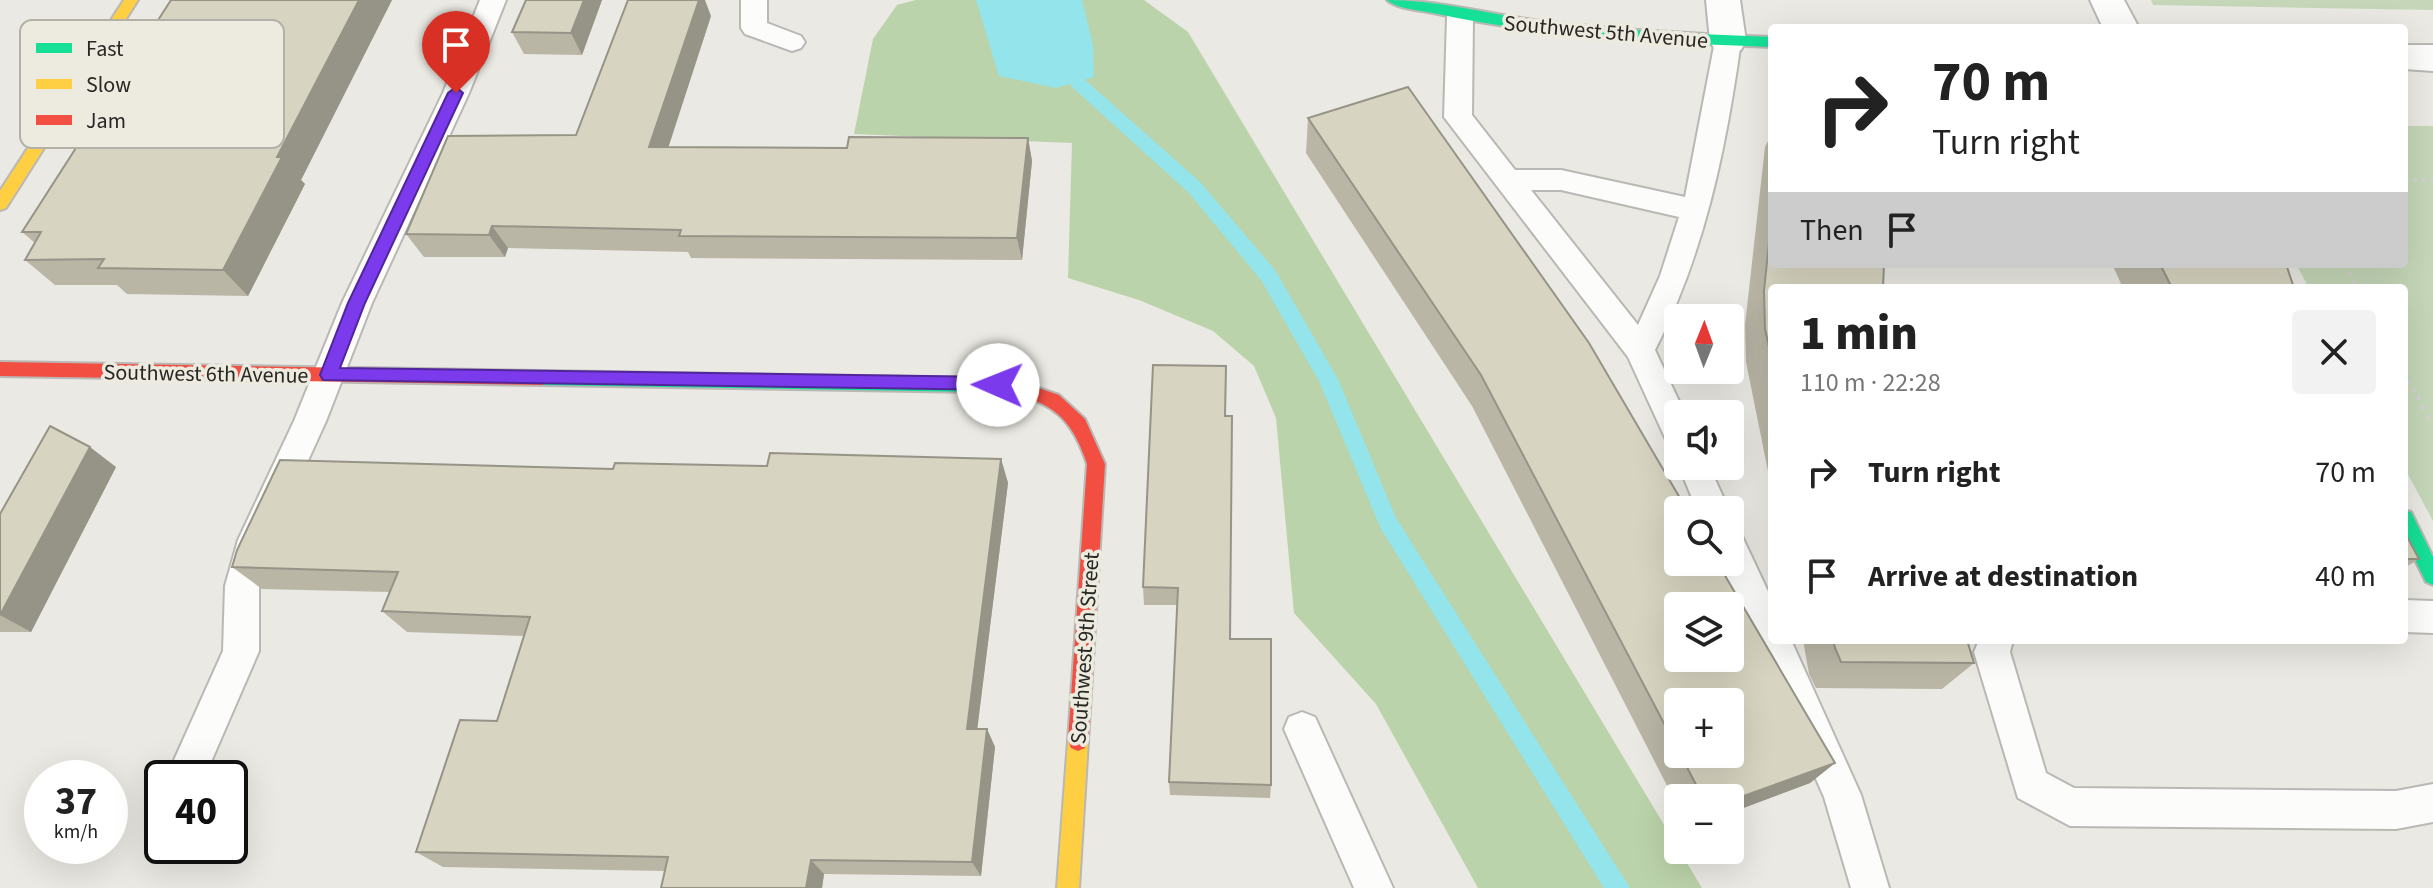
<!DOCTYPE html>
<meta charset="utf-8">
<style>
body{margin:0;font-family:"Source Sans 3",sans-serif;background:#f2f2f2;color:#222;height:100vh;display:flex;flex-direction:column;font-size:30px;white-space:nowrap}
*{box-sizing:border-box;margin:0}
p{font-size:26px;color:#767676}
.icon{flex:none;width:44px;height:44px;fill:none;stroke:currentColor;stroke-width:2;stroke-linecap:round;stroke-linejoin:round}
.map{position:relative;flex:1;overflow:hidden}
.panel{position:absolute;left:1768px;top:284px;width:640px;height:360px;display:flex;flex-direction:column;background:#fff;border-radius:8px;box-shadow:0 8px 32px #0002}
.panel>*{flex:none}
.banner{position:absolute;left:1768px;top:24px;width:640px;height:244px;border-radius:8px;box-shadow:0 8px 32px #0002;background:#fff;color:#222;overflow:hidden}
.needle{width:52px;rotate:1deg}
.controls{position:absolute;left:1664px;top:304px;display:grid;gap:16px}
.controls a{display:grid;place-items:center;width:80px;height:80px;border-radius:8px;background:#fff;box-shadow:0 8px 32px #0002;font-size:40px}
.speed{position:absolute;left:24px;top:760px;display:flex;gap:16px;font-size:40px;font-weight:700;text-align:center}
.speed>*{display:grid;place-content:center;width:104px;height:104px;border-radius:50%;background:#fff;box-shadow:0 8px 32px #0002;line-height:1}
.speed small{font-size:20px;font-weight:400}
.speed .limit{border:4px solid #111;border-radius:12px;background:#fff;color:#111}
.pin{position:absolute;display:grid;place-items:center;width:68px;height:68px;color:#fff;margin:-82px -34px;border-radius:50% 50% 50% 0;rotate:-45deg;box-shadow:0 0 8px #0007}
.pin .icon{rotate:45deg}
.me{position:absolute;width:88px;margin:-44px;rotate:271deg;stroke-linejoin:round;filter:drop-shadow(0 0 6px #0008)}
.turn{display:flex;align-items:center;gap:28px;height:168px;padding:0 32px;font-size:36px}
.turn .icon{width:104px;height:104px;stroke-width:2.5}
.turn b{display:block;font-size:56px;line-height:68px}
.then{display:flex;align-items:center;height:76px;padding:0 32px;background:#0003;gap:16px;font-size:30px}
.round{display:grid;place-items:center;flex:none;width:84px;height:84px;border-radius:8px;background:#f2f2f2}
.headline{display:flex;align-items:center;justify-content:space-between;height:136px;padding:0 32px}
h1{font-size:48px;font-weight:800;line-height:60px}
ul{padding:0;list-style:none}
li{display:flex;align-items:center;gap:24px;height:104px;padding:0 32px}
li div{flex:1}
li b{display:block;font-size:30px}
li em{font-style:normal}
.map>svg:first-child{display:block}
.green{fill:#c5d7b8}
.forest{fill:#bbd3aa}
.water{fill:#93e4eb}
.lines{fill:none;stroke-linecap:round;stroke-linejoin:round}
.stream{fill:#93e4eb;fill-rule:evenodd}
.lane-casing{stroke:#b9b8b4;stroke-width:4}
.street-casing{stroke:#b9b8b4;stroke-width:4}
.fast-casing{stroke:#b9b8b4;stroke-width:4}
.slow-casing{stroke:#b9b8b4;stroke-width:4}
.jam-casing{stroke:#b9b8b4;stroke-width:4}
.path-far1{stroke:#d1d1cf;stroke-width:4;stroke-dasharray:4 5;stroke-linecap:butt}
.path{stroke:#d1d1cf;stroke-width:5;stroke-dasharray:4 7;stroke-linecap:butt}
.lane{fill:#fcfcfb;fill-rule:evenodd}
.street{fill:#fcfcfb;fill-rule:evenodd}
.fast{fill:#16e098;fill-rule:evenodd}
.slow{fill:#ffcf43;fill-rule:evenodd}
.jam{fill:#f24e42;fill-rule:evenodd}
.wall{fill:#b9b6a6;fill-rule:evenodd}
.shaded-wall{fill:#969487}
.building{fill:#d7d4c1;stroke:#969487;stroke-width:2;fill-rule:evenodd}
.route{fill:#7c3aed;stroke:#51269a;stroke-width:2}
.labels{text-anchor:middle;stroke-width:7;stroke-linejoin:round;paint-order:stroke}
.street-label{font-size:22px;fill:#282723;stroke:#edebe0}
.key{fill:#edebe0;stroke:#b2b0a7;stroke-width:2}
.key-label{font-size:22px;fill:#282723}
</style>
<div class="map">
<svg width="2433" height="888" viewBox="0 0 2433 888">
<rect width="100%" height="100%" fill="#eae9e3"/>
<path class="green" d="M2151,0H2433V10L2153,5Z
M2404,126H2433V521L2404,467V288H2309L2296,264H2404Z"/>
<path class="forest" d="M916,0H1144L1188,32L1702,888H1478L1376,704L1294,613L1276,418L1254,366L1213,331L1139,300L1068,278L1072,143L854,134L873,39L897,5Z"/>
<path class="water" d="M976,0H1082L1093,45L1094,77L1056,88L999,76Z"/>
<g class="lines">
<path class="stream" d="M1077,76L1083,78L1200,182L1275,270L1338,379L1396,518L1630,888H1604L1381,529L1319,381L1261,280L1188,192L1071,86V78Z"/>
<g class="lane-casing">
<path id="lane" d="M480,0H506L469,93L372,303L326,421L272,540L259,586V651L204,778H166L223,651L225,586L238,540L294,421L342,303L443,93Z
M741,0H767V23L801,36L805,42L801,48L792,51L745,34L741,28Z
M1460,8L1469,11L1473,17L1472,115L1515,170H1561L1685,197L1715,41L1719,35H1737L1741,41C1726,149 1705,252 1655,350L1685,414H1678V446L1667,442L1628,357L1444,117L1447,17L1451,11ZM1531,190H1561L1679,217L1660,276L1638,325Z
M1678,464L1709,466L1729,510H1697Z
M1730,532L1742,536L1772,600V640H1791L1861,795L1889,888H1851L1824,797L1720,562H1730Z
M2404,600L2433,601V633L2404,632Z
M1979,640H2013L2010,652L2046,773L2074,788L2396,791L2433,784V822L2396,829L2070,826L2018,798L1974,652Z
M1302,712L1315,717L1393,888H1354L1284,729L1289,717Z"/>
</g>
<g class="street-casing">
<path id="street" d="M1706,0H1740L1746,41L1741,50L1728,53L1715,50L1710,41Z
M2090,0H2124L2139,28H2103Z
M2404,45H2433V71L2404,69Z"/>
</g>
<g class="fast-casing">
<path id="fast" d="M1387,0C1436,0 1484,13 1533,20C1612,30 1692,34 1772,37V47C1659,43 1544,37 1433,13C1419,10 1397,9 1387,0Z
M542,371L975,378L981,380L984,385L981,390L975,392L542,385L536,383L533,378L536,373Z
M2404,510L2411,512L2433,557V585L2426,582L2404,537Z"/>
</g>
<g class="slow-casing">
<path id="slow" d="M124,0H138L6,208L0,210V191Z
M1078,731L1085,734L1088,741L1079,888H1057L1068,741L1071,734Z"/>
</g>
<g class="jam-casing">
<path id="jam" d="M0,362L542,371L548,373L551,378L548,383L542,385L0,376Z
M975,378L1018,381L1059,395L1085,419L1105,464L1088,741L1085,748L1078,751L1071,748L1068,741L1087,464C1073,421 1053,400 1007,394C994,393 981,394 969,390L966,385L969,380Z"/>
</g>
<path class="path-far1" d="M2404,179L2433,181
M2345,264L2358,288
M2404,373L2418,398"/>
<path class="path" d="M2417,396L2433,426"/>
<use href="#lane" class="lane"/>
<use href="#street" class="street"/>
<use href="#fast" class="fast"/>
<use href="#slow" class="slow"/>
<use href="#jam" class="jam"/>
</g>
<path class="wall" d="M171,0H392L301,180L305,184L248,296L127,294L117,285H55L25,260L35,243L22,232Z
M526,0H602L582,55L524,54L512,32Z
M711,16L668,147L847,148L1028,138L1032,161L1022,260L691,258L688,252L508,248L505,257H424L406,234L576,135Z
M1308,118L1835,763L1810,783L1730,813V798H1678V807L1472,406L1306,153ZM1678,702L1730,754H1678Z
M1772,133V491L1746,362L1745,325L1765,147Z
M2112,264H2286L2294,288H2123Z
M1225,416L1230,639L1271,785L1270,798L1170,795L1169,782L1177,605H1144L1143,587Z
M1001,459L1008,483L977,729H987L995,747L981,876L824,874L822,888H661L665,871L443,867L416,852L497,721L524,636L407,632L382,611L389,592L262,589L232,567L613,469L767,466Z
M116,467L31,632H0V514Z
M2404,531L2419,559L2404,568Z
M1803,640H1967L1974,663L1942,689L1816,688L1809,674Z"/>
<path class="shaded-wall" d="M359,0H392L301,180L305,184L248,296L223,270L277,157Z
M584,0H602L582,55L571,33Z
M699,0H705L711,16L661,170L649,147Z
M1028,138L1032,161L1022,260L1017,238Z
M492,226L508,248L505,257L489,235Z
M90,447L116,467L31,632L0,615Z
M1001,459L1008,483L975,747L967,729Z
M987,729L995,747L981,876L972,862Z
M1835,763L1810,783L1730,813V801Z
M811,860L824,874L822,888H806Z"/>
<path class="building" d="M171,0H359L277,157H282L223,270L98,268L104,259L25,260L41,232H22Z
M526,0H584L571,33L512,32Z
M628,0H699L649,147L847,148L849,137L1028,138L1017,238L679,236L681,230L492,226L489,235L406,234L448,136L576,135Z
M1408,87L1589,343L1687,510H1678V562H1717L1835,763L1730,801V798H1703L1680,754H1730V702H1678V750L1481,375L1308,118ZM1678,606H1730V658H1678Z
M1772,214V264H1884L1883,288H1772V360L1765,329L1764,291Z
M2160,264H2286L2294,288H2172Z
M1153,365L1226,366L1225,416H1232L1230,639H1271V785L1169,782L1178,588L1143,587Z
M50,426L90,447L0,615V514Z
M770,453L1001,459L967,729H987L972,862L811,860L806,888H661L668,857L416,852L460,720L497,721L530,617L382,611L398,572L232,567L237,550L280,460L613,469L615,463L767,466Z
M2404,531L2419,559H2404Z
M1833,640H1967L1974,663L1841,662L1835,648Z"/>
<path class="route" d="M456,87L463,93L365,303L340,368L998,377L1007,385L1004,390L323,380L320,375L348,303L448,93Z"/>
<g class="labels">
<g class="street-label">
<text transform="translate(1606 31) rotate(5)" y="8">Southwest 5th Avenue</text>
<text transform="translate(206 373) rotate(1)" y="8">Southwest 6th Avenue</text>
<text transform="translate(1084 648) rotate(-86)" y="8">Southwest 9th Street</text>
</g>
</g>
<rect x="20" y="20" width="264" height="128" rx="12" class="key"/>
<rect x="36" y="43" width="36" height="10" fill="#16e098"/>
<rect x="36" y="79" width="36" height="10" fill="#ffcf43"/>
<rect x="36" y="115" width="36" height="10" fill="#f24e42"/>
<g class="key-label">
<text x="86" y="56">Fast</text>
<text x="86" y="92">Slow</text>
<text x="86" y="128">Jam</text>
</g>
</svg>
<div class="controls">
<a><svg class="needle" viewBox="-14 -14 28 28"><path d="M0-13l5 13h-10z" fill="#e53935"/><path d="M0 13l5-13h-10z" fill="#767676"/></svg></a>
<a><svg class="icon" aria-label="sound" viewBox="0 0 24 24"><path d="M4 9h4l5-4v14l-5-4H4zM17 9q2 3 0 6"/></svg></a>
<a><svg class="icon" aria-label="search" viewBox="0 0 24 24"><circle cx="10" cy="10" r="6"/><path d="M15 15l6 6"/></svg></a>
<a><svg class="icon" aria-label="layers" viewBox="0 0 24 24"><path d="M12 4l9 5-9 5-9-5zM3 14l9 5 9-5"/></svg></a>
<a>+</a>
<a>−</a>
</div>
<div class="speed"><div>37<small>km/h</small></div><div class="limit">40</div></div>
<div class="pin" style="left:456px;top:93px;background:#d93025"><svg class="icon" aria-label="arrive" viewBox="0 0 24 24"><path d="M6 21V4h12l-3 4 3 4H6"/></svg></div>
<svg class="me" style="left:998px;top:385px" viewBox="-20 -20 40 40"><circle r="19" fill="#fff"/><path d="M0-13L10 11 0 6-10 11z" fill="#7c3aed"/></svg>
<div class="banner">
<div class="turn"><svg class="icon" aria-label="right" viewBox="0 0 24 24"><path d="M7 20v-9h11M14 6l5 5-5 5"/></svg><div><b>70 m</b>Turn right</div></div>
<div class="then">Then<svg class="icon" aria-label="arrive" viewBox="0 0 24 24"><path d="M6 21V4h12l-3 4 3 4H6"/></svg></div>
</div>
<section class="panel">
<div class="headline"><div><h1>1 min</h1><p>110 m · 22:28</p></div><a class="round"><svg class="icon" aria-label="close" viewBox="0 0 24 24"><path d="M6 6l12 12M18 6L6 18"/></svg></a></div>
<ul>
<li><svg class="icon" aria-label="right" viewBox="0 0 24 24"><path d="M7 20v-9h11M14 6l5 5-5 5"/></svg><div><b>Turn right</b></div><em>70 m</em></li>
<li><svg class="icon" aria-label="arrive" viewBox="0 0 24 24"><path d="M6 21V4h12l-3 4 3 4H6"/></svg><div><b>Arrive at destination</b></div><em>40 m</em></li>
</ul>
</section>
</div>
